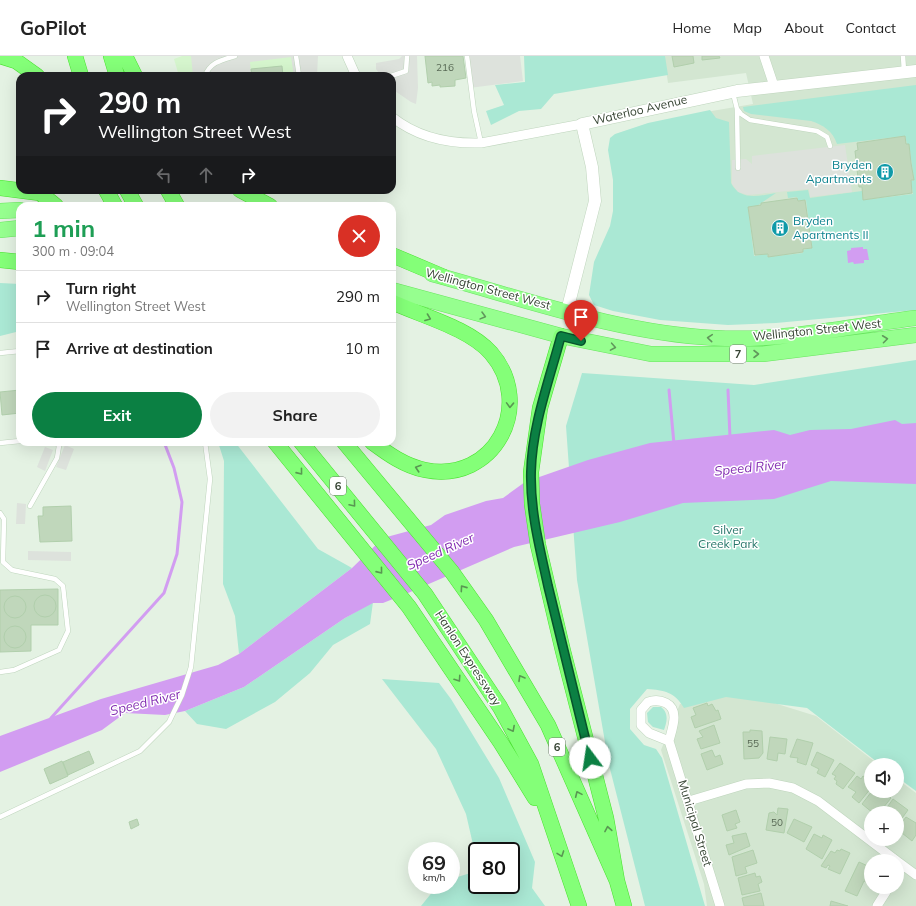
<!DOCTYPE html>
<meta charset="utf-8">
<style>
body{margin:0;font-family:Mulish,sans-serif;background:#f2f2f2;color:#222;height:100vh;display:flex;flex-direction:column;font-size:15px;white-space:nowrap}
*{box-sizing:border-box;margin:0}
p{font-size:13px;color:#767676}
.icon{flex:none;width:22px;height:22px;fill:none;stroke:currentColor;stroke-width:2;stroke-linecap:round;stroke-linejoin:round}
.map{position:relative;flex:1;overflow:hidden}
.sheet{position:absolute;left:16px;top:146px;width:380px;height:244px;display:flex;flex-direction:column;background:#fff;border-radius:12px;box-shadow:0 4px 16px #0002}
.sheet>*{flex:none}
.top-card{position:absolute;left:16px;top:16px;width:380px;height:122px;border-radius:12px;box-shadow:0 4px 16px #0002;background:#202124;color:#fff;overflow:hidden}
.controls{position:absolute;left:864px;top:702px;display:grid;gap:8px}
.controls a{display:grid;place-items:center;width:40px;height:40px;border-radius:50%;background:#fff;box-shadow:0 4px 16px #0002;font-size:20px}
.speed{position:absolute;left:408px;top:786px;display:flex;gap:8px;font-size:20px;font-weight:700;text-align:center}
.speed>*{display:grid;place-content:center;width:52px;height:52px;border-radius:50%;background:#fff;box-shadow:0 4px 16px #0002;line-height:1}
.speed small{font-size:10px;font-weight:400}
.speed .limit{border:2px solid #111;border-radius:6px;background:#fff;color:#111}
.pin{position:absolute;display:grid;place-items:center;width:34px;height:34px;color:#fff;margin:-41px -17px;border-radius:50% 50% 50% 0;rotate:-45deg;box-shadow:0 0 4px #0007}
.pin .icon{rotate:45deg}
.me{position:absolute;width:44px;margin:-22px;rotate:346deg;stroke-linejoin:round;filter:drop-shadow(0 0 3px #0008)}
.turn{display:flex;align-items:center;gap:14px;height:84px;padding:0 16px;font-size:18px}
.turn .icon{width:52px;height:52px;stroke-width:2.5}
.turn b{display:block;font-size:28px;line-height:34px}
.lanes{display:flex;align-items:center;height:38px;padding:0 16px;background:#0003;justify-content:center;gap:20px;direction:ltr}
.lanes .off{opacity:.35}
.round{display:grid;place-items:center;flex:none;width:42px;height:42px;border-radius:21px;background:#f2f2f2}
.overview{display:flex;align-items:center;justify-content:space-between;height:68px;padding:0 16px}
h1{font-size:24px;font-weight:700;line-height:30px;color:#1e9e55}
.primary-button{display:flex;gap:8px;margin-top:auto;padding:8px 16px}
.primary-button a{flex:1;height:46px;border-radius:24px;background:#0b8043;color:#fff;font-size:16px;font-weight:700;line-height:46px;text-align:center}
.primary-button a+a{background:#f2f2f2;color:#222}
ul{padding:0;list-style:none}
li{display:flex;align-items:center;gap:12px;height:52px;padding:0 16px;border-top:1px solid #e0e0e0}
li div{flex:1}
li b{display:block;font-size:15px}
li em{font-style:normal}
header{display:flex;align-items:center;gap:24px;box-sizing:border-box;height:56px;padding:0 20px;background:#fff;border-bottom:1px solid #e0e0e0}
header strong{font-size:19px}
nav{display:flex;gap:22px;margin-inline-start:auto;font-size:14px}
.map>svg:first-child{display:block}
.residential{fill:#d3e6d1;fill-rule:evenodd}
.commercial{fill:#d5f5cd}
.green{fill:#aae8d4}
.parking{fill:#dde2dc}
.water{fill:#d29df1}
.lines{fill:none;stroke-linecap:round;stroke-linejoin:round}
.stream{stroke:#d29df1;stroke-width:3}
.building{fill:#c0d7bb;stroke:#b1cfac}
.service-casing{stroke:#bfd5bd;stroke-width:5.5}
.minor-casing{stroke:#bfd5bd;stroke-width:10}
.tertiary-casing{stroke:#bfd5bd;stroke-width:13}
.primary-casing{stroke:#68e55e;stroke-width:16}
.trunk-casing{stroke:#49e02f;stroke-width:16}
.service{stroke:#fff;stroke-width:4.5}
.minor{stroke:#fff;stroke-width:9}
.tertiary{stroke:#fff;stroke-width:12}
.primary{stroke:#96ff8f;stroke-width:15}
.trunk{stroke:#84ff78;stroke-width:15}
.oneway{stroke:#61985c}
.oneway2{stroke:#599852}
.route-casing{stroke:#07532c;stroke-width:10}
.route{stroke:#0b8043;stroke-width:7}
.labels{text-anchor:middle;stroke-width:3;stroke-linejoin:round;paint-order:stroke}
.number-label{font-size:10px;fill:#586955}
.shield{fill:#fff;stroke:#727c70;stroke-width:1}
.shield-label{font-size:11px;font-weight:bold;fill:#364433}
.street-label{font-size:12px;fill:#364433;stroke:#fff}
.culture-label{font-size:12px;fill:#0d838f;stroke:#fff;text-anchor:end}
.park-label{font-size:12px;fill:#26766a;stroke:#fff}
.water-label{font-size:13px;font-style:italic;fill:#822bb1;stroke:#fff}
</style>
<header>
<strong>GoPilot</strong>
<nav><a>Home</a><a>Map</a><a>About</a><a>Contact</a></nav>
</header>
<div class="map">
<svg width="916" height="850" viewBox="0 0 916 850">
<rect width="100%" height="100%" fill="#e4f2e3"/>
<path class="residential" d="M664,0H916V237L738,253L706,56L753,48L746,17L668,27Z
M739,636L816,660L879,709H871V735H897V723L916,737V850H707L704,828L661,694L680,648ZM871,757H897V783H871ZM871,805H897V831H871Z"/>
<path class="commercial" d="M182,0H317V20H179L174,3Z"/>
<path class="green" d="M524,0H665L668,19L554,38L541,53L519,55L491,69L486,55L504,49L495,29L525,26Z
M916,29V254L776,267L728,269L660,264L613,255L594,249L589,239L594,206L610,170L613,155V124L608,94L610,82L615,78L648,67L710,54L716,62L729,66L731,127C740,145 759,140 776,137L757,150L748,151L754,200L767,198L768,201L803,197V194L812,192L806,144H798L797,141L788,142L787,136L808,134L810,142L862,135L863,144L913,138L911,125L914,124L909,88H907L905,80L837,88C833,75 823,69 811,65L751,58L744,55L743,51Z
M0,227L20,228V275L0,280Z
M916,304V735L897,721V709H881L807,652L726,641L684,652C675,636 664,634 647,633L630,653V673L644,689L656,693L662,702L705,850H645L609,709L577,524L566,370L582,317L754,329Z
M218,386H235L318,493L352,512L239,598L235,560L223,528L224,405Z
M373,546L370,568L333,589L310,617L275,646L226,673L197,668L185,655L244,631L345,562Z
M382,623L439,627L451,643L499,722L535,806L532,832L545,850H421L438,829H451V823L477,815V829H511V795H477V806L466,758L436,693Z
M653,651H661C669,657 667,666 664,674L653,671L648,666L647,657Z"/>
<path class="parking" d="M191,0H318L317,20H294L291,1L250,6L251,20H193Z
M402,0H417L418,32L416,48L411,46L392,33V20H381L376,13V7L399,3Z
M467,0H520L523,25L469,32Z
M845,89L852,136L810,141L809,133L748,139L738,136L732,128V104L746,103L752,108V100Z
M65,389L74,393L66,414L56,411Z
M45,391L53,394L45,415L37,411Z
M17,447L26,448L25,468H16Z
M28,495L71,496V505L28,504Z"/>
<path class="water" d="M863,191V193H867L869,204H864V207L854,208L853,206L848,207L847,195L851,194V192Z
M895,364L902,368L916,367V428L831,425L774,443L683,447L620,466L514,491L408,537L383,547H373L345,562L244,631L185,655L165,659L125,657L102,674L0,716V680L101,643L218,609L239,598L352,512L383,482L431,469L445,459L486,445L503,442L525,426L588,404L650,387L774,374L790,379L810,374L851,373Z"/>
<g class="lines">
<path class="stream" d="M669,334L674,388
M728,334L730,382
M51,662L164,537L177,498L182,446L174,412L164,386"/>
</g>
<path class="building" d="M425,0H463L466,22L455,24V30L440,31V29L432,30V26L428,27Z
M672,0H693L694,7L674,11Z
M702,0H719L720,2L702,4Z
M282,10L283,20H252L251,13Z
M905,80L906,88H909L911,107L914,124H911L912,137L863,144L862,131H859L855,95L858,94L857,87Z
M797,142L798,145L805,144L812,192L803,193V196L768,201V198L755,199L748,151L761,149V147Z
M20,334V357L2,359L0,336Z
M71,450L72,485L40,486L38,460H43V451Z
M58,533V569H31V595L0,596V534Z
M34 550a11 11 0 1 1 22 0a11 11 0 1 1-22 0Z
M4 551a11 11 0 1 1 22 0a11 11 0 1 1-22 0Z
M4 581a11 11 0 1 1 22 0a11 11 0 1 1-22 0Z
M707,647L708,650L712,648L716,655L718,654L721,663L695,672L691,661L696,659L693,652Z
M714,669L720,687L701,693L697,683L703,681L699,675Z
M750,674L762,675L763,697L759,702L744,703L743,676H750Z
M770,681L787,683L785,698L778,697L777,705L767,703Z
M797,683L813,687L806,709L797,706L798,702L790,701Z
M712,694L715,701L720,699L723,708L707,714L701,698Z
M89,695L94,707L68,719L63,706Z
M817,696L834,704L825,721L817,717L819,713L811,709Z
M62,705L68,720L50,728L44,713Z
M840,707L855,717L843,733L836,728L837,725L834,723L836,720L832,718Z
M857,720L861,723L863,720L868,723L871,721V732L859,747L852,741L856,736L848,731Z
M872,735H882L885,738L887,735L891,738L889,740L891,742L879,757H873L862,748Z
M893,743L908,754L897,769V757H883Z
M778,752L788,753L784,777L766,774L769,757L774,756L777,759Z
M736,754L740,766L735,768L737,772L727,775L722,759Z
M906,761L916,767V779L912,785L897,773Z
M137,763L139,769L131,773L129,766Z
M794,763L812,771L804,786L787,777Z
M746,777L750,790L729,799L726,789L734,787L732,780Z
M814,778L822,782L823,779L832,784L822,803L806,793Z
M841,793L850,797L840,818L828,813L830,810L828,809L826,812L821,810L831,795L835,797L837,794L840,795Z
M753,794L757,807L745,811L747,817L736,820L732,801Z
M859,806L870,811L867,819L871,821L868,827L864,825L857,840L845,835Z
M755,817L756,821L760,820L762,826L758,828L760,835L742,839L738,822Z
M761,837L764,850H744L742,842Z
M831,845L848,850H830Z"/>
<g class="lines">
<g class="service-casing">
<path id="service" d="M296,0L299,20
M467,0L474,55L481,87
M903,0L904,15
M205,20C210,6 222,4 235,0
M391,20L406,15L407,0
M733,37L737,53L738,112
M737,53L741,58L750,64L817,75L827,81L830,90
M0,297L20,295
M0,387L20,385
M30,450L57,402L59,390L56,386
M0,457L4,463L3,506L12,514L55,523L63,530L68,575L59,594L14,614L0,616
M0,761L140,695L169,666L182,639L191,611L210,423L205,386"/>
</g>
<g class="minor-casing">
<path id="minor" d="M347,0L356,20
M764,0L774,30
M392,61C417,81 449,88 481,87L582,68
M669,685L649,677L641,669V654L648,646C654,644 660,644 666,647C680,654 672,673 669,685L720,850
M689,745L746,728L769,727L793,732L818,745L897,805
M897,805L916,819
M897,819L903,810
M877,850L889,831"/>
</g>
<g class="tertiary-casing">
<path id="tertiary" d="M567,255L595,145L592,111L582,68L737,35L916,15"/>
</g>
<g class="primary-casing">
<path id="primary" d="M0,155L20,154
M0,174L20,172
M432,218C525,243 618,277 715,282C781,286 850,270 916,262
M392,234L561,280L651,298H763L916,279"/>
</g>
<g class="trunk-casing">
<path id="trunk" d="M0,0L16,5L37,20
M75,0L81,20
M111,0L117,20
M125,0L135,20
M0,132L40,137L56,150
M106,134L115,150
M127,134L136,150
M168,134L177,150
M240,134L270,150
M392,199L444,221
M0,204L20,206
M561,280L540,352L531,416L532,448L538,489L563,595L606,762L617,825
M275,386L409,551L501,687L535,742
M301,386L425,538L500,651L531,708L579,850
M344,386L452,516L486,564L548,669L617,825L624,850
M372,386C388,398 405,410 425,414C494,428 536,349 491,297C469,272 422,260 392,246"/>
</g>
<use href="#service" class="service"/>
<use href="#minor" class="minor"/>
<use href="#tertiary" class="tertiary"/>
<use href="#primary" class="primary"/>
<use href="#trunk" class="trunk"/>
</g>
<defs><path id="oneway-chevron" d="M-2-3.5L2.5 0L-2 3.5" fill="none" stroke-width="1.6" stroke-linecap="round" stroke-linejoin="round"/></defs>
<g class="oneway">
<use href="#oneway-chevron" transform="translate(483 260) rotate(15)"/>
<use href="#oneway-chevron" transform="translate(710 282) rotate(-175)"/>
<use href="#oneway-chevron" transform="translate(885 283) rotate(-7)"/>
<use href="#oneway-chevron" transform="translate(613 291) rotate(10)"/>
<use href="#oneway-chevron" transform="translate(756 298)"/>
</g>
<g class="oneway2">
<use href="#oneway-chevron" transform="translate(428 262) rotate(21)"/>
<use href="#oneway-chevron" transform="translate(510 349) rotate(92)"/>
<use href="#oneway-chevron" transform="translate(418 412) rotate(-162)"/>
<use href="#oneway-chevron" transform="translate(300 416) rotate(51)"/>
<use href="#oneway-chevron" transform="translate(353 448) rotate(50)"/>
<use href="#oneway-chevron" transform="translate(380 515) rotate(51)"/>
<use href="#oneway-chevron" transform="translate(463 532) rotate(-125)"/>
<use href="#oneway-chevron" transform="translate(521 622) rotate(-120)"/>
<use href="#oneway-chevron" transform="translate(458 623) rotate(56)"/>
<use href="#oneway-chevron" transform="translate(512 673) rotate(62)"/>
<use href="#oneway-chevron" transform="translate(578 738) rotate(-114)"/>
<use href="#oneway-chevron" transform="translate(608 773) rotate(-100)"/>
<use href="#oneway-chevron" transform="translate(561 798) rotate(70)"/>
</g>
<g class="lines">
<g class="route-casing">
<path id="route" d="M581,285L561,280C549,325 532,370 531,416C530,455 540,493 548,530C562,588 576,645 590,702"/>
</g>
<use href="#route" class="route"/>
</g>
<defs>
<g id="building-disc" transform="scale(0.9)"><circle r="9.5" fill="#0f9aa8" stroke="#fff"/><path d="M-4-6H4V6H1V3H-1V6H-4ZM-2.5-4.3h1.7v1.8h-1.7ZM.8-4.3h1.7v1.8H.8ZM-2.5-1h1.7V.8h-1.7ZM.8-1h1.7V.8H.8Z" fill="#fff"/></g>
</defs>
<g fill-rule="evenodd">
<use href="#building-disc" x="885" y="116"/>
<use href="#building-disc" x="780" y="172"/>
</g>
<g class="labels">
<g class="number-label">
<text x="445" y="15">216</text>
<text x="753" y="691">55</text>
<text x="777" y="770">50</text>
</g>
<g class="shield">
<rect x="730" y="289" width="16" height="18" rx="3"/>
<rect x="330" y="421" width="16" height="18" rx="3"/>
<rect x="549" y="682" width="16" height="18" rx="3"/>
</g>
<g class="shield-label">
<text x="738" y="302">7</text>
<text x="338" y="434">6</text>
<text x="557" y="695">6</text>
</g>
<g class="street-label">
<text transform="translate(640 54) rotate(-13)" y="4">Waterloo Avenue</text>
<text transform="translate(488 233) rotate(15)" y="4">Wellington Street West</text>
<text transform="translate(817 274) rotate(-6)" y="4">Wellington Street West</text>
<text transform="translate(468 602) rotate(57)" y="4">Hanlon Expressway</text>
<text transform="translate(695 767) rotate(73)" y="4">Municipal Street</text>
</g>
<g class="culture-label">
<text x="872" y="113">Bryden<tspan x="872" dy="14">Apartments</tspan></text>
<text x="793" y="169" text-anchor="start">Bryden<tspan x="793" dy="14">Apartments II</tspan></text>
</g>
<g class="park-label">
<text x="728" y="478">Silver<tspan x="728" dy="14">Creek Park</tspan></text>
</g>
<g class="water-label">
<text transform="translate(750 411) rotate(-6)" y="5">Speed River</text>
<text transform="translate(440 495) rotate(-24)" y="5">Speed River</text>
<text transform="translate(145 646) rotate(-14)" y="5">Speed River</text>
</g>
</g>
</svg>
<div class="controls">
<a><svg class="icon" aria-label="sound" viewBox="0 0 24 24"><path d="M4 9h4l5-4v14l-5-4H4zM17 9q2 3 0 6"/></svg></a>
<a>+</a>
<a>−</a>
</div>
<div class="speed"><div>69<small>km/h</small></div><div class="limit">80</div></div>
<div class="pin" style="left:581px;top:285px;background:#d93025"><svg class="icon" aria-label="arrive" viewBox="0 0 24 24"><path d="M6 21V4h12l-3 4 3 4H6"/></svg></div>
<svg class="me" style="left:590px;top:702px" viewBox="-20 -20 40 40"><circle r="19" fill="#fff"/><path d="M0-13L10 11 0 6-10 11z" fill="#0b8043"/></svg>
<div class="top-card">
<div class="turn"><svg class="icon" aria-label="right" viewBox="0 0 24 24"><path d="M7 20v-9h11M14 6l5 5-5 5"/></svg><div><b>290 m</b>Wellington Street West</div></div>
<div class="lanes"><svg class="icon off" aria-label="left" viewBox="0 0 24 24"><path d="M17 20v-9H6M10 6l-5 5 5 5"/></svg><svg class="icon off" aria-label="ahead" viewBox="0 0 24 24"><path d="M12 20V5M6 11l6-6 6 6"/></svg><svg class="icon" aria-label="right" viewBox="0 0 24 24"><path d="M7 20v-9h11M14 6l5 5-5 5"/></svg></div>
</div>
<section class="sheet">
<div class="overview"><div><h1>1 min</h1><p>300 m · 09:04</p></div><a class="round" style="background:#d93025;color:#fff"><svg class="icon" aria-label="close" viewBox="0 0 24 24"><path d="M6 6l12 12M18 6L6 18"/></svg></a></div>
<ul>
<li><svg class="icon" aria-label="right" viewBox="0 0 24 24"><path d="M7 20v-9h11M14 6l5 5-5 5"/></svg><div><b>Turn right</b><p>Wellington Street West</p></div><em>290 m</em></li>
<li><svg class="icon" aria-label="arrive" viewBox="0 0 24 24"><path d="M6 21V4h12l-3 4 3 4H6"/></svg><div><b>Arrive at destination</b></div><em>10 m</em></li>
</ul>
<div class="primary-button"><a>Exit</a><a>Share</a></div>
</section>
</div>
